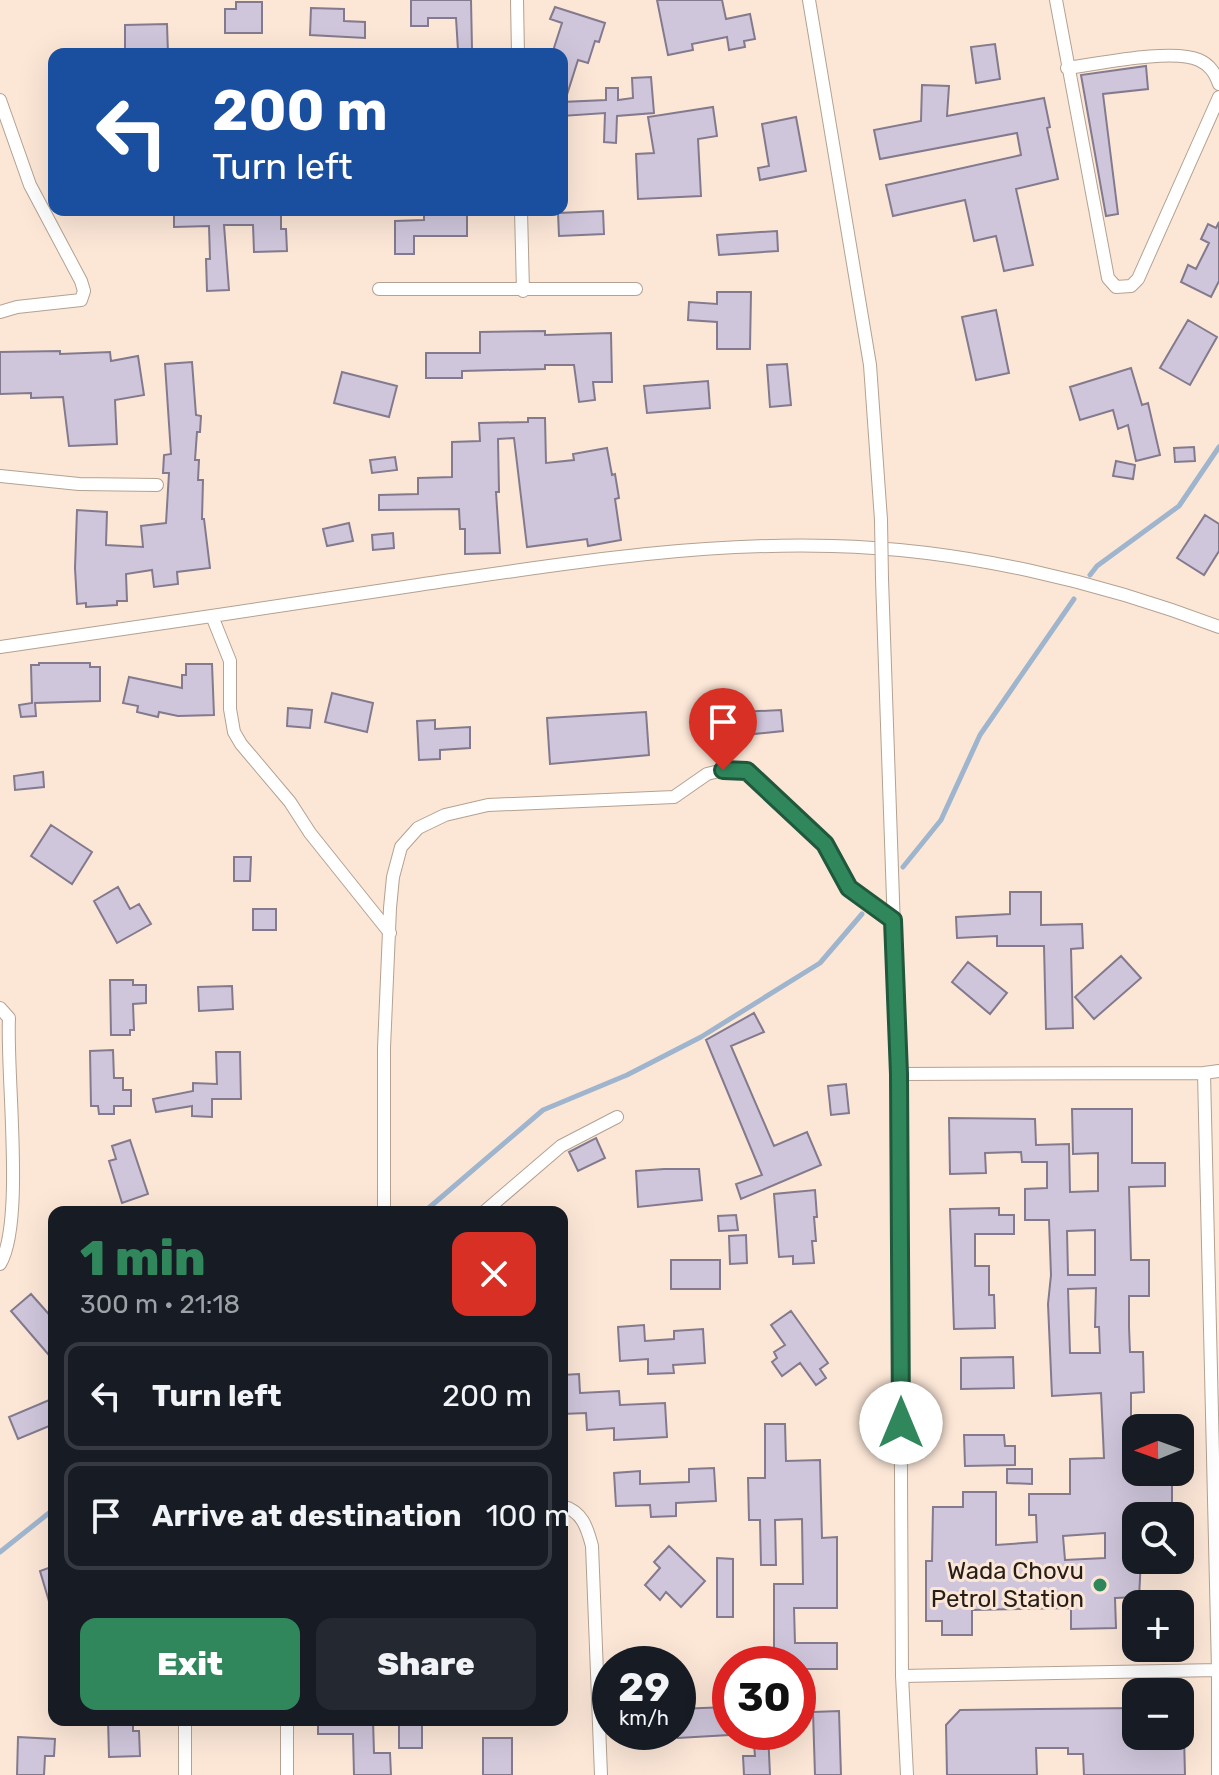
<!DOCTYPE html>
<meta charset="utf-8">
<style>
body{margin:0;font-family:Rubik,sans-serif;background:#242831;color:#f1f3f6;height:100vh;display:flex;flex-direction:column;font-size:30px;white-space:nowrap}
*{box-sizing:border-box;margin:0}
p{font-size:26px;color:#9ea1a6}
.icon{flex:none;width:44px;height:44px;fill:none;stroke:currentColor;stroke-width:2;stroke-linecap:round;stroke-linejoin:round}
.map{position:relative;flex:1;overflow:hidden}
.side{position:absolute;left:48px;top:1206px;width:520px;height:520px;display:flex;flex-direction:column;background:#171b24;border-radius:16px;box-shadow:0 8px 32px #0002}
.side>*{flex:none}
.hud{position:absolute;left:48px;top:48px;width:520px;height:168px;border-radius:16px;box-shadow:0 8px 32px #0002;background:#1a4fa0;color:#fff;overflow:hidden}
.needle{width:52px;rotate:269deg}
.buttons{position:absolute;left:1122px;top:1414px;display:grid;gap:16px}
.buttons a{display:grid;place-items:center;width:72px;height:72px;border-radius:16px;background:#171b24;box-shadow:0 8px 32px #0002;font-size:40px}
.speed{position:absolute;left:592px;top:1646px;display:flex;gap:16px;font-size:40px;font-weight:700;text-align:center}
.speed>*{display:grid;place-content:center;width:104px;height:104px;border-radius:50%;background:#171b24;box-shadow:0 8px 32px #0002;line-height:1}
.speed small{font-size:20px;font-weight:400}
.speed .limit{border:12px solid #d22;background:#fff;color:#111}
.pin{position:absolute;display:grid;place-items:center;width:68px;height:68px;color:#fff;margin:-82px -34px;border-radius:50% 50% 50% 0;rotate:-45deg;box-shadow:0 0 8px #0007}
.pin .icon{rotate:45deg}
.me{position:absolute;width:88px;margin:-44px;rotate:0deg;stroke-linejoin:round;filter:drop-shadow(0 0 6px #0008)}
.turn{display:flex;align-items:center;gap:28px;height:168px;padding:0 32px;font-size:36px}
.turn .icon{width:104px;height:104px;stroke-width:2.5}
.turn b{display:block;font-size:56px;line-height:68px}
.round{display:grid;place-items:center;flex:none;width:84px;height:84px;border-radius:16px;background:#242831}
.head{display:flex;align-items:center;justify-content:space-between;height:136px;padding:0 32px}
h1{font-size:48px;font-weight:800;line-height:60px;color:#30875c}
.primary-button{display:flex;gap:16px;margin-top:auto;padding:16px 32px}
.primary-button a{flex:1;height:92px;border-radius:16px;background:#30875c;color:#fff;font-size:32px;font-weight:800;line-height:92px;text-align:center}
.primary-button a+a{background:#242831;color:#f1f3f6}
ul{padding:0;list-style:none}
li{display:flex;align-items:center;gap:24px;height:108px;margin:0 16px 12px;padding:0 16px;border:4px solid #363941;border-radius:16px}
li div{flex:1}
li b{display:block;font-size:30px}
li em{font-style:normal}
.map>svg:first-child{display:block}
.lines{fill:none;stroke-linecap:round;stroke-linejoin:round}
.stream{stroke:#9fb5ce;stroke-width:5}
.building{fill:#cfc6db;stroke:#837a8e;stroke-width:2;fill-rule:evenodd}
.street-casing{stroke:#b4a191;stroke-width:14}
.street{stroke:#fff;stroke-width:12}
.street-bridge-casing{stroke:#b4a191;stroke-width:14;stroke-linecap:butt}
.street-bridge{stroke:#fff;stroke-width:12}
.route-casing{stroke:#1f583c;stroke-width:20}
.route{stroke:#30875c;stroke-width:14}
.poi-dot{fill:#30875c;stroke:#fce7d7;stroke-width:3}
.labels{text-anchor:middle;stroke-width:6;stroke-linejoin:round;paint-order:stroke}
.poi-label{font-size:24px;fill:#251e18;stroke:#fce7d7;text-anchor:end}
</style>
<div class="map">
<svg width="1219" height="1775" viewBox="0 0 1219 1775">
<rect width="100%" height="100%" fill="#fce7d7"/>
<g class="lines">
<path class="stream" d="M1090,575L1097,566L1179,506L1219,447
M903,867L941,820L980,735L1074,599
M424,1212L543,1110L627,1075L701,1037L820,963L862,914
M0,1552L54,1509"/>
</g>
<path class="building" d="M411,0H471L472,49L458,50L456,18H428V26H411Z
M657,0H722L726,19L750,14L755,39L744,41L745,47L729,50L727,37L692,44L693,50L668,55Z
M236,2H262V33H225V9H236Z
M555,7L605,23L599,42L595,41L588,63L578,60L565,101H562V54H552L562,23L550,19Z
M311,8L344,9V21L365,22V38L310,35Z
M167,24L168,54L125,53V25Z
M995,44L1000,79L976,83L971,47Z
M1146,66L1148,89L1103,94L1118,214L1106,216L1081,75Z
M651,77L654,113L617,116L616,143L604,142L605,113L562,116V102L606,100V88H618V100L633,98L632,78Z
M922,85L949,86L947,116L1044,98L1050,127L1047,128L1058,179L1016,189L1033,265L1004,271L996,236L974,241L965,200L893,216L886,185L1021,155L1017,133L880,159L874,130L921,121Z
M713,107L717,136L698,139L701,196L638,199L636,154L654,153L648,117Z
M796,117L806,171L760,180L758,168L769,166L762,124Z
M174,210H281V229H286L287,251L254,252L253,225H224L229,290L207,291L206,259H210L209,226L174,227Z
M424,210H467V236H414V254H395V221L424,220Z
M603,211L604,234L559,236L558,213Z
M1219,222V281L1211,297L1181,282L1188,265L1196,269L1209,243L1201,239L1208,224L1216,228Z
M777,231L778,251L719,255L717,235Z
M717,292H751L750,349H717V322L688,320L689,302L717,304Z
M996,310L1009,373L976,380L962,317Z
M1188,320L1217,337L1190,385L1160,368Z
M545,331V335L611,333L612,382H593L595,400L579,402L574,365H545V369L462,371V378H426V353H480V332Z
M60,351V354L110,352L111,361L138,356L144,395L115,400L117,444L69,446L63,397L31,398V393L0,394V352Z
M192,362L196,415L201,416L200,432H197L195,460H199L198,480H203L202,519H204L210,568L177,572L178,584L154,587L152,570L126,574L127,601H117V605L86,607V603L77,604L75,568L77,510L107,512L106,545L143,547L141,526L166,523L169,473H163L164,455L171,454L165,364Z
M787,364L791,405L770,407L767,365Z
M1131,368L1142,405L1148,403L1160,455L1136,461L1128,425L1118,429L1113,410L1080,420L1070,387Z
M342,372L397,386L389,417L334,403Z
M708,381L710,408L647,413L644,386Z
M528,418H545L546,463L574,460L573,454L607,448L612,475L615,474L619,498L615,499L621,540L588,546L587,539L527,547L514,438L498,439L499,492H496L500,553L465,554V529H460L459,509L379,510V495L418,494V478L452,477V442L480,441L479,423L528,422Z
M1194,447L1195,461L1175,462L1174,448Z
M395,457L397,470L372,473L370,460Z
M1116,461L1135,465L1133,479L1113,476Z
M1205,515L1219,524V551L1204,575L1177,558Z
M349,523L353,541L327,546L323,529Z
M393,533L394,548L373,550L372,535Z
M39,663H90V667H100V701L35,703L36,716L21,717L19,705L32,703L31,665H39Z
M186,664H212L214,715L178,716L159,712L158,717L137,712L138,706L123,703L129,677L182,688V675H186Z
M332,693L373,703L367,732L325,722Z
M288,708L312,710L310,728L287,726Z
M781,710L783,731L744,735V739L700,740L699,714Z
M646,712L649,755L550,764L547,718Z
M435,720V729L470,727V748L440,750V759L419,760L417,721Z
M43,772L44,787L15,790L14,776Z
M51,825L92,852L72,884L31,856Z
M234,857H251L250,881H234Z
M118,887L130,909L139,904L151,924L117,943L94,901Z
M1010,892H1041V925L1082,924L1083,948L1071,949L1073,1028L1046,1029L1044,946H997V936L957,938L956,917L1010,914Z
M253,909H276V930H253Z
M1121,956L1141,978L1094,1019L1075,997Z
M968,962L1007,993L990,1014L952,982Z
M110,980H133V985H146V1003L133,1004L134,1030H130V1035H111Z
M232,986L233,1009L199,1011L198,987Z
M754,1013L764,1032L731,1046L774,1146L807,1132L821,1165L741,1199L736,1184L762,1175L706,1040Z
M113,1050L114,1078H123V1090H131V1106H114V1114H99L98,1106H91L90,1051Z
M216,1052H240L241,1099H212V1117L192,1116V1106L156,1112L153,1099L193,1091V1083L217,1084Z
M846,1084L849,1113L831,1115L828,1086Z
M1072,1109H1132V1163H1165V1186L1129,1187L1131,1260H1149V1296H1129V1327L1130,1352H1143L1144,1392L1131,1393V1419H1136V1472H1167V1482H1172V1516H1136V1560H1141L1139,1597L1115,1598L1116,1628L1071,1629V1608L972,1610V1635H942V1621H926V1561H932L933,1507H963V1492H996V1545L1037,1542L1036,1515H1029V1494H1070V1459L1104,1458L1101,1393L1052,1396L1048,1304L1051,1275L1049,1220H1025V1189L1047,1188V1162H1022L1021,1152L985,1153L986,1173L950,1174L949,1118L1035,1119L1036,1145L1069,1144L1070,1192L1098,1191V1153L1073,1154ZM1095,1230V1275H1068L1067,1231ZM1096,1288L1095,1327H1099L1100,1353H1070L1068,1289ZM1105,1533V1558L1065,1560L1063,1536Z
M596,1138L605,1158L578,1171L569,1152Z
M130,1140L148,1194L122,1203L109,1161L116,1159L112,1146Z
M664,1169H699L702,1200L638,1207L636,1171Z
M815,1190L817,1217H814L816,1241H812L814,1263L793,1264V1256L779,1257L774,1194Z
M999,1208V1215H1014V1234H975V1266H989V1295H994L995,1328L954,1329L950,1209Z
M736,1215L738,1230L719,1231L718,1216Z
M746,1235L747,1263L730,1264L729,1236Z
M671,1260H720V1289H671Z
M31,1294L54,1320V1361L11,1311Z
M791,1311L828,1363L820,1369L826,1378L816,1385L800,1363L782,1376L772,1362L777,1358L774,1352L785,1345L771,1325Z
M644,1325L645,1341L674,1339V1331L703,1329L705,1363L673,1365L674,1373L648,1374V1359L620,1361L618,1327Z
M1013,1357L1014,1388L961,1389V1358Z
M579,1374L580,1393L619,1391L620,1405L665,1403L667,1437L614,1440V1428L587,1430L586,1413L562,1414V1375Z
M54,1398V1424L18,1439L9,1417Z
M765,1424H785L786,1461L820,1460L822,1538L837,1537V1608H794L795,1643H837V1669H798V1664H774V1584H803L802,1519L775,1520L776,1565H761L760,1520H749L748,1478H765Z
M964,1435H1004L1005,1446H1015V1465L965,1466Z
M714,1468L716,1501L676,1503V1516L651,1517L650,1505L616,1506L614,1473L640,1471V1484L689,1482V1469Z
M1007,1469H1032V1484L1007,1483Z
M669,1546L705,1581L681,1607L666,1592L660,1600L645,1585L660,1568L654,1562Z
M717,1558L733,1559V1617H717Z
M54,1566V1607L51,1608L40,1571Z
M727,1707L729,1735L678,1738V1709Z
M1136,1708V1736H1184L1185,1775H1084L1083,1754H1068V1748H1036L1037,1775H947L946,1725L960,1710Z
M839,1711L841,1775H815L813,1712Z
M108,1720H133V1731H139L140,1756L109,1757Z
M373,1720L374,1753H390L391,1775H354L353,1734H318V1721Z
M399,1720H422V1748H399Z
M753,1732H768L770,1775H744L743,1756H755Z
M18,1737L55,1739L54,1756H45L44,1775H17Z
M483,1738H512V1775H483Z"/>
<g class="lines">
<g class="street-casing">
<path id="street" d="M517,0L518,54
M809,0L870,365L881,520
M1056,0L1108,278L1116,287L1131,286L1138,279L1219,97
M1067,68C1098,64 1172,48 1199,60C1210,65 1215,73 1219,84
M0,100L30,185L81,281L84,291L81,300L17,307L0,312
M521,210L523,291
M379,289H636
M0,476L79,484L157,485
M882,579L899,1074L902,1676L907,1775
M212,616L230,661V709L234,732L241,744L290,802L310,833L390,933
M0,647C139,627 279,606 418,585C555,565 692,542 832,546C962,549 1098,581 1219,627
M0,1008L9,1018C6,1073 25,1223 0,1264
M1204,1073L1218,1670V1775
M899,1074L1204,1073L1219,1071
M384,1212V1048L390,908L393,877L401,847L418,828L445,815L488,805L674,797L707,774L723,770L747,771L825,844L849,888L893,920
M484,1212L561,1146L617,1117
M562,1506C582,1511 587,1527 592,1546L601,1775
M902,1676L1219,1670
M185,1720V1775
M287,1720V1775"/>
</g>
<use href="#street" class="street"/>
<g class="street-bridge-casing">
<path id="street-bridge" d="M881,520L882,579"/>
</g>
<use href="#street-bridge" class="street-bridge"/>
</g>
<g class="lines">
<g class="route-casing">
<path id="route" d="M723,770L747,771L825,844L849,888L893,920L899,1074L901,1423"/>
</g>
<use href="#route" class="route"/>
</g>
<circle class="poi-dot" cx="1100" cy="1585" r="8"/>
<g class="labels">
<g class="poi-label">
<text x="1084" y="1579">Wada Chovu<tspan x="1084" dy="28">Petrol Station</tspan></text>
</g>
</g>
</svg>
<div class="buttons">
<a><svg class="needle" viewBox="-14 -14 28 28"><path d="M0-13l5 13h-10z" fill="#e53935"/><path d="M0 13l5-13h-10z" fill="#9ea1a6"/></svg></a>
<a><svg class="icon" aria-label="search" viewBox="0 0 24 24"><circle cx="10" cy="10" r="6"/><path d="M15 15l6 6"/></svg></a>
<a>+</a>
<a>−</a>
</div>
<div class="speed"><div>29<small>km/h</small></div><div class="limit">30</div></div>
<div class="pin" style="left:723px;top:770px;background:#d93025"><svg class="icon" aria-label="arrive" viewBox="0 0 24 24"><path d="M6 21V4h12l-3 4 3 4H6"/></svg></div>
<svg class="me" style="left:901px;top:1423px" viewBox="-20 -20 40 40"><circle r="19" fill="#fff"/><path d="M0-13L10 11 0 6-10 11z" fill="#30875c"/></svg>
<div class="hud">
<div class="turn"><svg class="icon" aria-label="left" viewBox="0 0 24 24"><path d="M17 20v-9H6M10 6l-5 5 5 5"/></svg><div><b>200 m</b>Turn left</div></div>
</div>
<section class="side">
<div class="head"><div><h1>1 min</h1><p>300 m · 21:18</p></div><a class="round" style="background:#d93025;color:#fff"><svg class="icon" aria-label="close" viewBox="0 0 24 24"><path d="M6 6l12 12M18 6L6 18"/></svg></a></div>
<ul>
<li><svg class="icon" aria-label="left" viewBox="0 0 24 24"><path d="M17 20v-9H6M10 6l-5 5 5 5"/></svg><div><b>Turn left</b></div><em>200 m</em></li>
<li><svg class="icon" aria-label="arrive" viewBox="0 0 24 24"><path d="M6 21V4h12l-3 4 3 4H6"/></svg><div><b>Arrive at destination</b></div><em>100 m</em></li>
</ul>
<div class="primary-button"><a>Exit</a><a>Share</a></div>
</section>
</div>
